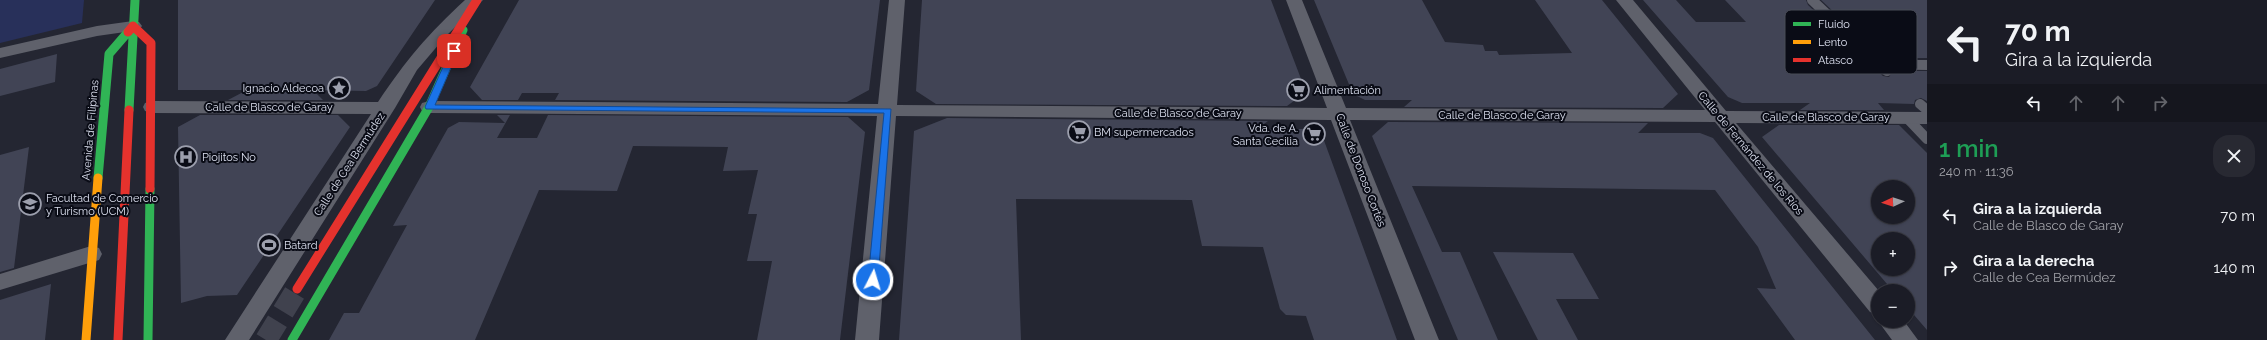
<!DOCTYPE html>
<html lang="es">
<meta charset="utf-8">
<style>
body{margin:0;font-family:Raleway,sans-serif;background:#282932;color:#f1f3f6;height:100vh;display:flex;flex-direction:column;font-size:15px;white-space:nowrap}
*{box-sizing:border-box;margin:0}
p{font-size:13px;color:#a0a1a7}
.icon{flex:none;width:22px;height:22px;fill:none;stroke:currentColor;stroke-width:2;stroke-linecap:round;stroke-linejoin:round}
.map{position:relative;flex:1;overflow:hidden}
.sheet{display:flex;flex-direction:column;background:#1b1c26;width:340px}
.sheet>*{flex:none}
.top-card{background:#1b1c26;color:#f1f3f6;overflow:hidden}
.needle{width:26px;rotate:267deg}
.tools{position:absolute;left:1871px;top:180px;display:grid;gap:8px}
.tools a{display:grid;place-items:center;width:44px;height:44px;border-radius:50%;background:#1b1c26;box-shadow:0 1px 3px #0004,0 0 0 1px #393a43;font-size:20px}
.pin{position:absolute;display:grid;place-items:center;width:34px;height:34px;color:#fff;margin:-17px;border-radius:8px;box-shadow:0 2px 6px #0006}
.me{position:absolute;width:44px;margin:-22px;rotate:5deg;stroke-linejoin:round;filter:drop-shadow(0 0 3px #0008)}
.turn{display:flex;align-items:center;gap:14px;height:84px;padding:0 12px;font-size:18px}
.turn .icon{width:52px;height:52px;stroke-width:2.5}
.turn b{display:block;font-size:28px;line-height:34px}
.lanes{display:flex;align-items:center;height:38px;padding:0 12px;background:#0003;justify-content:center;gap:20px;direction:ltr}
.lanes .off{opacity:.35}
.round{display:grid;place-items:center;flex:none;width:42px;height:42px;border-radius:16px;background:#282932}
.overview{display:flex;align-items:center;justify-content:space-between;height:68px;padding:0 12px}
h1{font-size:24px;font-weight:600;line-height:30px;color:#1e9e55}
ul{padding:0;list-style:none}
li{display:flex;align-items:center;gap:12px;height:52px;padding:0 12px}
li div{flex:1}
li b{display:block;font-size:15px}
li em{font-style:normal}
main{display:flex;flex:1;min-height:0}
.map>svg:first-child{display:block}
.green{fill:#28305a}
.building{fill:#414455;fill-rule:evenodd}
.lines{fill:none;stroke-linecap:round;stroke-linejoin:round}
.primary-tunnel{stroke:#40424e;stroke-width:22;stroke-dasharray:22 11;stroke-linecap:butt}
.lane{stroke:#5f616b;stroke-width:10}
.street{fill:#5f616b;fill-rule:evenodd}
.fast{stroke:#30b455;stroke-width:9}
.slow{stroke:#ff9f0a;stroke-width:9}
.jam{stroke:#e5322d;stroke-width:9}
.route{fill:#1a73e8;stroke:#114b97}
.labels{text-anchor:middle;stroke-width:4;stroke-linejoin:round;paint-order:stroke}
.poi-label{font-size:11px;fill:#dce0ef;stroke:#0a0c16;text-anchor:start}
.street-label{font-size:11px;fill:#dce0ef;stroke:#0a0c16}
.key{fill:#0a0c16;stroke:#494c57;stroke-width:1}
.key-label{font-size:11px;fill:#dce0ef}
</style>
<main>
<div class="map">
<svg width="1927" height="340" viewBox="0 0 1927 340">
<rect width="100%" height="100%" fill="#242632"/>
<path class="green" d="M0,0H84L82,23L0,43Z"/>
<path class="building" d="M178,0H435L377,86L366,91L313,90L323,100H228L247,90H178Z
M519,0H880L869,90L847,102L555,100L559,93H522L518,100H482L470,87Z
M922,0H1271L1306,92L1287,106L936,104L916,91Z
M1314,0H1422L1445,42L1483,45L1485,51H1497L1499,55L1572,53L1535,0H1602L1678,94L1663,108L1404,107L1412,100H1365L1353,94Z
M1643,0H1676L1696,22H1746L1725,0H1806L1808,5L1870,64L1873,70L1877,71L1883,76L1889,77L1893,71H1927V101L1921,98L1915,100L1914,104L1878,103L1884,110H1800L1810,103H1742L1728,97Z
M1821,0H1927V58H1883Z
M57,54L55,82L0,96V69Z
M200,115H338L350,127L237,295L207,296L181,303L178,127Z
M497,115H510L497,138H537L548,115L848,117L865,132L840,340H757L772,261H747L757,214H748L758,170L723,171L728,147L633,146L617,191L539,190L475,340H329L344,313H359L407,225L393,226L448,128L459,122L505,123Z
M947,118L1268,121L1257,129H1311L1322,135L1397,340H1314L1306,316L1286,315L1280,309L1263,247L1202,246L1192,200L1016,199L1021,340H899L914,131Z
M1388,122L1648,123L1638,133H1700L1713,138L1875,340H1795L1757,288L1776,289L1758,247L1715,190L1412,186L1442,252H1460L1498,340H1458L1372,136Z
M1779,125H1899L1927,153V330L1908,308V291H1893L1762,137ZM1878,187H1908V217H1878ZM1878,239H1908V269H1878Z
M29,147L14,268L0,272V155Z
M1493,252L1573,253L1599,299H1556L1578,340H1538Z
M51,284L45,340H0V300Z"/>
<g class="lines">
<path class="primary-tunnel" d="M266,340L297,289"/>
<path class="lane" d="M1812,0L1887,71
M1920,104L1927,110
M1907,118L1927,139"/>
<path class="street" d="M465,0H483L446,36L417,70L395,108L249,340H225L371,114L152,113L145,111L143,107L145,103L152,101L378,102C406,60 428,34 465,0Z
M889,0H905L897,105L1327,108L1286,0H1302L1346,108L1705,110L1616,0H1633L1726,111L1927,112V124L1736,123L1879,291L1878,315L1870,312L1715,122L1350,120L1439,340H1415L1331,120L896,116L879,340H855L877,116L429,113L422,111L420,107L422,103L429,101L878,104Z
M133,21L139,22L142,26L139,30L97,36L0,58V48L97,26Z
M1880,60H1927V70L1874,69L1871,65L1874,61Z
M91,246L99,248L102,254L99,260L0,290V274Z
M1878,321H1904L1918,340H1892Z"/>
<path class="fast" d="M129,110L135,0
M98,178L109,54L128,32
M148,340L150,189
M292,340L429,107L463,30"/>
<path class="slow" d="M86,340L98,178"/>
<path class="jam" d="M128,32L133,26L151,43L150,189
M297,289L477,0
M118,340L129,110"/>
</g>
<path class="route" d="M451,49L458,51L435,105L891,109L878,280L873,284L868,280L884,113L426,109L425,107Z"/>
<defs>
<g id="sight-ring" transform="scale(1.15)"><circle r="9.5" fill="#0a0c16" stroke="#9c9fad" stroke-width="1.5"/><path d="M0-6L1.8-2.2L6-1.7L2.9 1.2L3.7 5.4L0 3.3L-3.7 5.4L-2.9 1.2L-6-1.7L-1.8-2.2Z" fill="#9c9fad"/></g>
<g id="supermarket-ring" transform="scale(1.15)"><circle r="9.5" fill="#0a0c16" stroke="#9c9fad" stroke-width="1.5"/><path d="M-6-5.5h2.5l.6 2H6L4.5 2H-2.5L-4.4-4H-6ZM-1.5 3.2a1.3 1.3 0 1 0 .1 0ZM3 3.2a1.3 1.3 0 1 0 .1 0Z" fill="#9c9fad"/></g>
<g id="hospital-ring" transform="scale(1.15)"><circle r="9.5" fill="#0a0c16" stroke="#9c9fad" stroke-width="1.5"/><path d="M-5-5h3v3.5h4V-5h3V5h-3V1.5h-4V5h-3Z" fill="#9c9fad"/></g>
<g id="university-ring" transform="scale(1.15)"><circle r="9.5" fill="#0a0c16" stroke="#9c9fad" stroke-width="1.5"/><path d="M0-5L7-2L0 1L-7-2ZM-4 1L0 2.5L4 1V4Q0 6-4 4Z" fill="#9c9fad"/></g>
<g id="stadium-ring" transform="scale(1.15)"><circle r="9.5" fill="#0a0c16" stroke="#9c9fad" stroke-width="1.5"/><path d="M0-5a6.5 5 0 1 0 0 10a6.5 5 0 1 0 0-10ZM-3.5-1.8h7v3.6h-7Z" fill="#9c9fad"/></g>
</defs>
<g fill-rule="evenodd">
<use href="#sight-ring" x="339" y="88"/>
<use href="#supermarket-ring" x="1298" y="90"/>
<use href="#supermarket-ring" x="1079" y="132"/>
<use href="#supermarket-ring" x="1314" y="134"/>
<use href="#hospital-ring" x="186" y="157"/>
<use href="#university-ring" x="30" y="204"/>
<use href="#stadium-ring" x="269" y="245"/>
</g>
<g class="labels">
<g class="poi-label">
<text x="324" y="92" text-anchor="end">Ignacio Aldecoa</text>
<text x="1314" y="94">Alimentación</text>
<text x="1298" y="132" text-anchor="end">Vda. de A.<tspan x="1298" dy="13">Santa Cecilia</tspan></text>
<text x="1094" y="136">BM supermercados</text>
<text x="202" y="161">Piojitos No</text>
<text x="46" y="202">Facultad de Comercio<tspan x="46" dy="13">y Turismo (UCM)</tspan></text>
<text x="284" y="249">Batard</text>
</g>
<g class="street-label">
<text x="269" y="111">Calle de Blasco de Garay</text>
<text x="1178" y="117">Calle de Blasco de Garay</text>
<text x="1502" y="119">Calle de Blasco de Garay</text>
<text x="1826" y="121">Calle de Blasco de Garay</text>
<text transform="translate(90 130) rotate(-85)" y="4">Avenida de Filipinas</text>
<text transform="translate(1751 153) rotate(50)" y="4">Calle de Fernández de los Ríos</text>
<text transform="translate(349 164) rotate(-57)" y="4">Calle de Cea Bermúdez</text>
<text transform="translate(1361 170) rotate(69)" y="4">Calle de Donoso Cortés</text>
</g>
</g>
<rect x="1785" y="10" width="132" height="64" rx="6" class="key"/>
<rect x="1793" y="22" width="18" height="4" fill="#30b455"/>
<rect x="1793" y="40" width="18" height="4" fill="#ff9f0a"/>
<rect x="1793" y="58" width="18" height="4" fill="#e5322d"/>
<g class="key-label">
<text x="1818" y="28">Fluido</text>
<text x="1818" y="46">Lento</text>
<text x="1818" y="64">Atasco</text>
</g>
</svg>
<div class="tools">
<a><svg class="needle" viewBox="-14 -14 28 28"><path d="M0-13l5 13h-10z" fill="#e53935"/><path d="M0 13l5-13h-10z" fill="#a0a1a7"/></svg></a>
<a>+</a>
<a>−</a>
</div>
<div class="pin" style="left:454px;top:51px;background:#d93025"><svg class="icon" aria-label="arrive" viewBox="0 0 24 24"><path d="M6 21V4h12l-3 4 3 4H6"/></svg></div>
<svg class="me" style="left:873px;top:280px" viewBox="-20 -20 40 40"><circle r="17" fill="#1a73e8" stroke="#fff" stroke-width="3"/><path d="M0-11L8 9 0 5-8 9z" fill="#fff"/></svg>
</div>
<section class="sheet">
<div class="top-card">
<div class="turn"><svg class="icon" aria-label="left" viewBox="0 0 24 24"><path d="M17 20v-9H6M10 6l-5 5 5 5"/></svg><div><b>70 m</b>Gira a la izquierda</div></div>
<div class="lanes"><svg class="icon" aria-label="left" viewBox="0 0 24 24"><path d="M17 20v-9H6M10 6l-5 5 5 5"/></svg><svg class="icon off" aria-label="ahead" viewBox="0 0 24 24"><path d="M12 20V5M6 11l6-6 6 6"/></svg><svg class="icon off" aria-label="ahead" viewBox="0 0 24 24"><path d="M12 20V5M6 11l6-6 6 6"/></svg><svg class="icon off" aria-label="right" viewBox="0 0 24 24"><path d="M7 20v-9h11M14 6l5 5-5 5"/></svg></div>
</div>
<div class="overview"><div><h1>1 min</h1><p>240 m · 11:36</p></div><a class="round"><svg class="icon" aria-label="close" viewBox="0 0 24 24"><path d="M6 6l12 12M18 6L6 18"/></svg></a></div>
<ul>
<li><svg class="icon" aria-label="left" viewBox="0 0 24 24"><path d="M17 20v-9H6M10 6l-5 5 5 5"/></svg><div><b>Gira a la izquierda</b><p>Calle de Blasco de Garay</p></div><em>70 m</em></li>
<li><svg class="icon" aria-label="right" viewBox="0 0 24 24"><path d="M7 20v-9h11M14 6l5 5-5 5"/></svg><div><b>Gira a la derecha</b><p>Calle de Cea Bermúdez</p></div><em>140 m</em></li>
</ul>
</section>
</main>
